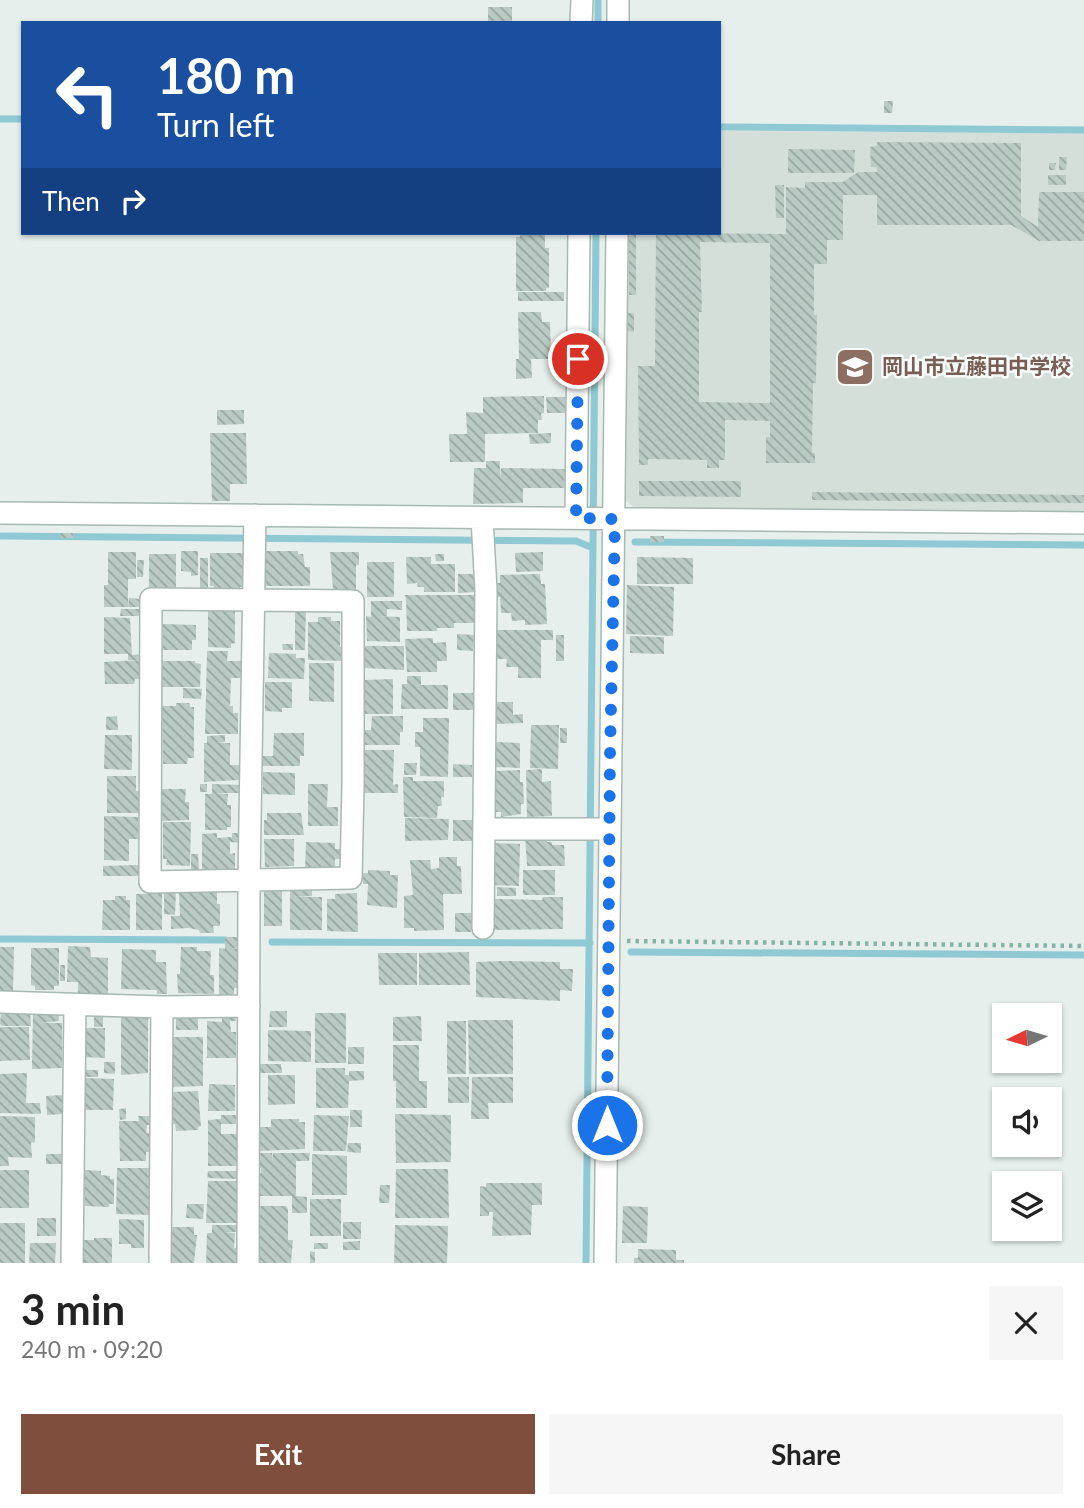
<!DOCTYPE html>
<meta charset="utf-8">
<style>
body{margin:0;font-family:Lato,"Noto Sans JP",sans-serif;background:#f6f6f6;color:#222;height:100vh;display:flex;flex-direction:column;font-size:26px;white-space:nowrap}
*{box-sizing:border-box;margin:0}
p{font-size:23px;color:#767676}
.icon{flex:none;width:38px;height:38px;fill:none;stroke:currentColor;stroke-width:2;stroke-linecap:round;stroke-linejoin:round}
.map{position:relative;height:1263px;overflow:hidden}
.sheet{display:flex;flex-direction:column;background:#fff;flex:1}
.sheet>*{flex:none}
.guide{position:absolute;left:21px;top:21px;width:700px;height:214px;border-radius:0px;box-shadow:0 2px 5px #0004;background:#1a4fa0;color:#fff;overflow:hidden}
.needle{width:46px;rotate:265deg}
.controls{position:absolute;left:992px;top:1003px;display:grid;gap:14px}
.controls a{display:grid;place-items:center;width:70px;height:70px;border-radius:0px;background:#fff;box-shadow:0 2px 5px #0004;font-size:35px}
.pin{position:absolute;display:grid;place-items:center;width:60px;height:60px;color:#fff;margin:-30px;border:4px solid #fff;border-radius:50%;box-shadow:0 2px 7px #0007}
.me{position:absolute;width:77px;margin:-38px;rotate:0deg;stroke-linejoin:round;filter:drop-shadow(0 0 5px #0008)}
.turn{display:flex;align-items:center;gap:24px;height:147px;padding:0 21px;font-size:32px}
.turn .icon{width:91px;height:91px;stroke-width:2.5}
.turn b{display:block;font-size:49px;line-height:60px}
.then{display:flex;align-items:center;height:66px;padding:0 21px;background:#0003;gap:14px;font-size:26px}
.round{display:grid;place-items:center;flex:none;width:74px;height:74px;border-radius:0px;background:#f6f6f6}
.headline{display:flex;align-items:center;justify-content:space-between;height:119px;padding:0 21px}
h1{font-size:42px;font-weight:700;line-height:52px}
.primary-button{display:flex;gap:14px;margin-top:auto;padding:14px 21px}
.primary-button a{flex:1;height:80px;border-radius:0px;background:#804e3d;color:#fff;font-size:28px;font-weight:700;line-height:80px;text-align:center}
.primary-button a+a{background:#f6f6f6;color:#222}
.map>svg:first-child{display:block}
.built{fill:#d4dfda}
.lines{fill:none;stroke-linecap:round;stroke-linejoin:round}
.stream{stroke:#8ec9d4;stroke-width:7}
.building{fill:url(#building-back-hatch);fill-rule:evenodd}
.street-casing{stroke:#a8b8b2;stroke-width:24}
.path{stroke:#86b3a5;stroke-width:4.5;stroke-dasharray:3.5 5;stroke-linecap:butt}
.street{stroke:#fff;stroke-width:21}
.route{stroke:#1a73e8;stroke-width:12;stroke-dasharray:0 21.6}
.labels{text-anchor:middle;stroke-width:5;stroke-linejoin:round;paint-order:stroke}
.education-label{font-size:21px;font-weight:bold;fill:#785e54;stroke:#f7fbf9;text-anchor:start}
</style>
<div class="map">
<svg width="1084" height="1263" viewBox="0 0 1084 1263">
<defs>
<pattern id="building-back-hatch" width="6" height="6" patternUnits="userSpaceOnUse" patternTransform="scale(1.75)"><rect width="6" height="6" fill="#bbcac4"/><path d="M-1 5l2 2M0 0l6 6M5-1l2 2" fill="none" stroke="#98a6a0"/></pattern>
</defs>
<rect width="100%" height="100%" fill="#e6efeb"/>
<path class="built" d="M719,131L1084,133V513L639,511L626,501L628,233H719Z"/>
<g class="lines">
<path class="stream" d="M598,23V0
M0,119H23
M719,127L1084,130
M0,536L576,541L593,548
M635,542L1084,545
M0,939L226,940
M272,942L590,943
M631,952L1084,955
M586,1263L596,233"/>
</g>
<path class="building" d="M488,7H512V23H488Z
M884,101H893L892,113H884Z
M877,142L1021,143V216L1038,227L1039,192H1084V241H1039L1011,225H877V195H843V240H827V264H814V315H817L816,383H813L812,453H815V463H766V437H770V421L725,420V460H719V468H707V460L648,459V465H639L638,366H655L656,233L786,234V187L805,188V182H843L858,172H877V167H871L870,147L877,146ZM700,242L770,243V403L699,402V312H702Z
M788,149L855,150L854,173H788Z
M1059,157H1067L1066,170H1059Z
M1049,163H1056L1055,170H1049Z
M1048,175H1066V185H1048Z
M775,185H784V218H776Z
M520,233H545V248H549V288H546V291H516V237H520Z
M629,233H636V295H629Z
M518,292H564V301H518Z
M518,312H541L542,322H550L551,353H548V359H531L532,378L516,379V359H519Z
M628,313H634V332L627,331Z
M544,396V413L541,414L542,420H538V433L485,434V462H450L449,434H467L466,412L483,413V397Z
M546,397H565L566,413H547Z
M217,410H244V424L217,425Z
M210,433H246L247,484H230V501H212Z
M551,433V443L530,444L529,434Z
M486,461H500V478L501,468L565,469L564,488H523V503L473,504L474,468H486Z
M639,481H741V497L639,496Z
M812,492L1084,495V503L812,500Z
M61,533H73V538H61Z
M650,536H664V542H650Z
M181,551H198V575L191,576V572L181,571Z
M265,551H298V554H303L305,567H310V586H266Z
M108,552H136V579H128V607H104V585H108Z
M330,552H359V565H356V590H333Z
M543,552V571L516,572L515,553Z
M210,553H244L243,587H240V591L213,590L214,586H210Z
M149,554H176V588L149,587Z
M435,554H444V561H436Z
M406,557H431V564H455V592H424V587H418L417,583L407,584Z
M637,557L693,558V584H637Z
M200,558H208V589H200Z
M137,560H144L143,577H137Z
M367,562H394V597H367Z
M458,574H474V592L458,593Z
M540,574L541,584H545L547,624L525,625V620L512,621L511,613H501L500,597H497L496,583H500V575Z
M627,585L674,587L673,636L626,634Z
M404,595H474V623H454V628H437V631H407L406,598Z
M129,598L142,599V607H128Z
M371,601H402V610L387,609V616H379L400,617V642L367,641L366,616L371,617Z
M121,609H141V616H120Z
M208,610H235V643L231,644V648L208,647Z
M295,611H306L305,650H295Z
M104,617L130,618L132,655L143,654V664H139L140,679H135L134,684H105L104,662L140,660H128V654H104Z
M318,617H331V621H340V647H345V661L308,660V622H318Z
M163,624L196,625V640H192V650H163Z
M497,630H553V640H541V678H518V667H506L507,659H496Z
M457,634L474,635L473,651L457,650Z
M556,635H564V661H556Z
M630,636L664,637V654L630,653Z
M433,638V643L446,642L447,661H437V672H407L405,639Z
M282,644H293V650H283Z
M365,646H404V670L365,668Z
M207,651H228L227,661H241V678H231L230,706H233V713H238V734H205Z
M269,653L296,654V658H305L304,679L268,678Z
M162,661H195V663L201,664L200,687H162Z
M309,663H334V702L309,701Z
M407,676H421V685H448V709H401L402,684H407Z
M393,679V714H365L364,680Z
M265,682H292V708H282V712L265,711Z
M183,688L202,689L201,699L183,698Z
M453,693H473V710H453Z
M494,702H513V715L523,714V723L494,724Z
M176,703H189L190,707H194V758H188L187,764H163L162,706H176Z
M117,716L118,730H106V717Z
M372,716H403V732H400V745H365V730H371Z
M423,718H449L448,777L420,776V747H415V732H423Z
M531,725H559L558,769L530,768Z
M560,728H567V743H560Z
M274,733H304V756H300V766H261V756H273Z
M105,735H132V770L104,769Z
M225,735V742L216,743H230V765H240V780L204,782V743H207V736Z
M495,742L520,743V768L494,767Z
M365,750H394L393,785L398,784V793H364Z
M404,763H417L416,775H404Z
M453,764L472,765V777H453Z
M542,769V782L551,781L552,816L527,817L526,770Z
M520,770V782H523L524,804H521V814L501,817V812H495L494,771Z
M263,772L295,773V795L263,794Z
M107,776H136V791H141V813H107Z
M403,777H413V781H444V797H441L442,806H438L437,818L404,817Z
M200,784H207V792H200Z
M212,784L240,785V793H214L228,794L227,805H231V827H227V830H205V794H212Z
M308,784H328L327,807H338V826H308Z
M161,789H186L185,802H189V820L161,821Z
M267,813H301L304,835H264V820H267Z
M104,816L138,817V839H129V861L104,860Z
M405,818L449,819L448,840L405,841Z
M453,820H472V841H453Z
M163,822H191L190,866L166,865L167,859H163Z
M217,833V838L232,837V833H245V843L230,842V854L235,853V870H202V834Z
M525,836H547V842H552V845H564L565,866H527Z
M264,839H294V866L265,867Z
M306,842L335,843V849H340V859H335V869H305Z
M493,843L520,844L519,886L492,885Z
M191,854H198L199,870H191Z
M439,857H457V866H461L462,894H443L444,930L414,931V928H404V896L413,895L410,860H430L431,869L439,868Z
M139,865V876H103V866Z
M368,870L390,871V875H398L397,908L367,905L368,884H363V873H368Z
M523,870H555V895H523Z
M312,886V896L294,897H322V930H290V887Z
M497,887L516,888V896H497Z
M154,889H162V930H136V894H153Z
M164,889H176L175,915L164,914Z
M264,890H282V926H264Z
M183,891H217V904H220V926H213L214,933H200L199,930L189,928L171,929V916H180L179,893Z
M355,893H357L358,932L327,931V899H335V894Z
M115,896H126V900H130V930H102L103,900H115Z
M543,897H563V929L492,930V899L542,900Z
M455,913H471V932H455Z
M225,937H243V948H231L241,949V988H234V997H219V948L225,949Z
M68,946L90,947L91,957L108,958V995H78V982H67Z
M0,947H14L13,993H0Z
M181,947H197V951H211L210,975H214V994L178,993L177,974H180Z
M31,948H59V986H54V990H35V986L31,985Z
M122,949L156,950V962H166L167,994H157V990L121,989Z
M469,952L470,985H419V953Z
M378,953H417V985H379Z
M501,961L560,962V969H573L572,991L560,990V1001L476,997V962Z
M60,965H65V981H60Z
M270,1011H287V1027H269Z
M30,1012L31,1026H2L0,1024L1,1013Z
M33,1012H59V1021L42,1023H62V1068L32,1069Z
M94,1013H103V1027H94Z
M235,1013L236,1021H230L231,1032H236V1058H207V1021L222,1022V1014Z
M315,1013H346V1063H315Z
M121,1014H148V1073L121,1075Z
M176,1014H198V1030H176Z
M421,1016L422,1041H393V1017Z
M468,1020H513V1074H469Z
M447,1021H466V1074H447Z
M0,1027H29L30,1060L0,1061Z
M84,1028H105V1058L83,1057Z
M268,1030L311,1031V1062L268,1061Z
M172,1037H203V1086L171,1087Z
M393,1045H419V1081H427V1108H396V1081H393Z
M348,1047H364V1064H348Z
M104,1062H115V1074L104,1073Z
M259,1064H281L282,1073H259Z
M316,1068H345V1075H349V1071H364V1080L349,1081L348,1108H316Z
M83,1070H98V1077H83Z
M27,1073L26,1103H40L41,1114L0,1113V1074Z
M268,1075H295V1104L268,1105Z
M448,1077H469V1103H448Z
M472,1077H513V1103H488L489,1119H471Z
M84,1078L114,1079L113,1110H83Z
M209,1084L235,1085V1111H208Z
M198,1091L201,1126L198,1127V1130L176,1131L175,1124H172L171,1092Z
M62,1095L63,1114L47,1115L46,1096Z
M126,1108V1119L120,1120L119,1109Z
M350,1110H362V1127H350Z
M395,1114L451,1115V1162L396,1163Z
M221,1115H236V1124H221V1134H242V1166H208V1120L221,1119Z
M314,1115L349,1116L346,1151H313Z
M0,1116L35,1117V1142L31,1143L32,1158L8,1157L9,1166H0Z
M138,1116H154V1125H147L146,1133L154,1134V1152H146V1161H120L119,1121H139Z
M271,1119H299V1122H305V1149L260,1151V1127H271Z
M348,1143H361V1153L347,1152Z
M258,1153H272L273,1161V1153H310L309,1161H296V1196L307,1197V1213H292V1196H258V1174L261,1173V1168H258Z
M46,1154H64L63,1164H46Z
M312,1154L347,1156V1195H312Z
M117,1168H151L150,1215L116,1214Z
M396,1169H448L449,1218H395Z
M0,1170H29V1208H0Z
M85,1170L101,1171V1175L110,1176V1179H114V1204H109V1207L85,1206Z
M208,1171H238V1179L207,1178Z
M208,1181H238L237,1223H206Z
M486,1183H542V1205H532L531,1235L492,1236L493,1212H489V1216H480V1186L486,1187Z
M380,1185H390L389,1203H379Z
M310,1199H341V1236H310Z
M187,1204H204L203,1219L186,1218Z
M261,1206H286L288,1209V1240H293L291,1263H260V1248H258V1208Z
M623,1206L648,1207L647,1243H622Z
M37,1218H56V1236H37Z
M119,1219L144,1220V1248H131V1244H119Z
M343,1222H361V1239H343Z
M0,1223H25V1263H0Z
M212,1225H238L239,1232H223L235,1233L234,1248H238V1263H206L207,1233H212Z
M395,1225L448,1226L447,1263H394Z
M170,1227H194V1235H197L194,1263H170Z
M94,1238H112V1263H82L81,1240H94Z
M360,1241V1250H343V1242Z
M30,1243H56L55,1263H29Z
M314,1243H328V1249H314Z
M638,1249L676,1250V1260H684V1263H634V1258H638Z
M310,1251L315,1252V1263H310Z"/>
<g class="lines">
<g class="street-casing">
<path id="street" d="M581,23L582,0
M618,23V0
M0,513L1084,523
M482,518L486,590L483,928
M576,518L579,233
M151,599L353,601V784L351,878L150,882Z
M484,829H610
M0,1002L162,1007L249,1006
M72,1263L75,1005
M160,1263L162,1007
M248,1263L249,881L255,515
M605,1263L617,233"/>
</g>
<path class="path" d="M627,941L1084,946"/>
<use href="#street" class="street"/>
</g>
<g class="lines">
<path class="route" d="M578,359L576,518L615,519L610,755L607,1125"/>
</g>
<defs>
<g id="school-square" transform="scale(2.0125)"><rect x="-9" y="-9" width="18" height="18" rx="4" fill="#8d6e63" stroke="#f7fbf9"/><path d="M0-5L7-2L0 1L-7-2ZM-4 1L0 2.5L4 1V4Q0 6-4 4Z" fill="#fff"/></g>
</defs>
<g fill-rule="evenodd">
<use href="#school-square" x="855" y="367"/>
</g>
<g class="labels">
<g class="education-label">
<text x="882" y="374">岡山市立藤田中学校</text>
</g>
</g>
</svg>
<div class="controls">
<a><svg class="needle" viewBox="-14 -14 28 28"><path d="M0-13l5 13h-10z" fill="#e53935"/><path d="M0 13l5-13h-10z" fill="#767676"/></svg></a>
<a><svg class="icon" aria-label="sound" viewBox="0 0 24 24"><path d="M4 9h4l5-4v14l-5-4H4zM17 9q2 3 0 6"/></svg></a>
<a><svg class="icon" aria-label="layers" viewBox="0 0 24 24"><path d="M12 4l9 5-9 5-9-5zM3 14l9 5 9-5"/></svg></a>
</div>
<div class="pin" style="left:578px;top:359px;background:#d93025"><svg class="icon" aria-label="arrive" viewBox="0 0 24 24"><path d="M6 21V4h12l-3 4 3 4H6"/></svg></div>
<svg class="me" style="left:607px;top:1125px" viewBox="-20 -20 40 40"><circle r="17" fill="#1a73e8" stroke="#fff" stroke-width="3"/><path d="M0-11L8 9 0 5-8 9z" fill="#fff"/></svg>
<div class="guide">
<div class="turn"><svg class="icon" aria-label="left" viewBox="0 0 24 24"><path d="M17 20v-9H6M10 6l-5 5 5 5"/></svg><div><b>180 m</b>Turn left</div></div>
<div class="then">Then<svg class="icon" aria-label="right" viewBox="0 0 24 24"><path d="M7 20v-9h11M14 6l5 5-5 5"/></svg></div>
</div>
</div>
<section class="sheet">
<div class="headline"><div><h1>3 min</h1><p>240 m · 09:20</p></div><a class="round"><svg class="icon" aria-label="close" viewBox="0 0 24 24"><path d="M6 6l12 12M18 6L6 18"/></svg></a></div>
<div class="primary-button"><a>Exit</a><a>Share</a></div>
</section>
